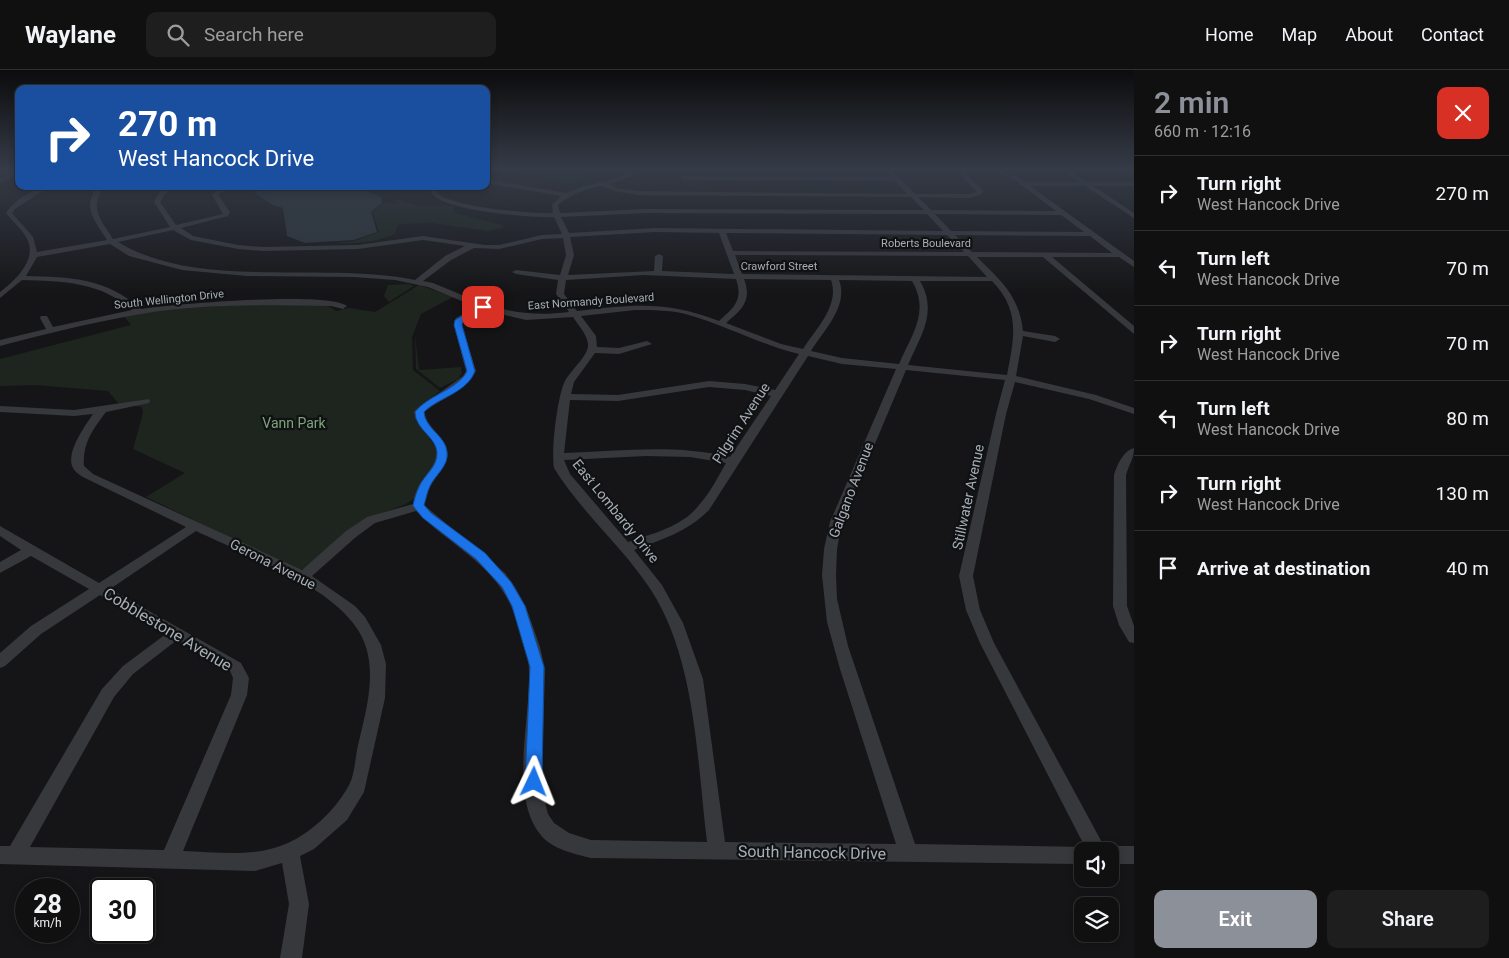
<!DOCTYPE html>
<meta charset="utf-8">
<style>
body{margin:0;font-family:Roboto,sans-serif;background:#1e1e1f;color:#f1f3f6;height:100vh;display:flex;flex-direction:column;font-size:19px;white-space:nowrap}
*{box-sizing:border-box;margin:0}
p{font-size:16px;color:#9c9d9f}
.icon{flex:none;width:28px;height:28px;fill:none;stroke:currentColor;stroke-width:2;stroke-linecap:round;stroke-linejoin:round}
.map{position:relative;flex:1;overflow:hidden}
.sheet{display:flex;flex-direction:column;background:#101011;width:375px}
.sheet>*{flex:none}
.top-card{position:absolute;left:15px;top:15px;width:475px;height:105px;border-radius:10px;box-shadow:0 2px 8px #0003,0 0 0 1px #303031;background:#1a4fa0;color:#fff;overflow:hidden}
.tools{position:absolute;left:1074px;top:772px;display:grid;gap:10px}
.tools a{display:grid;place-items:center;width:45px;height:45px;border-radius:10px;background:#101011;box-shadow:0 2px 8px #0003,0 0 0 1px #303031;font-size:25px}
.speed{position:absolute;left:15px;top:808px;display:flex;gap:10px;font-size:25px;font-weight:700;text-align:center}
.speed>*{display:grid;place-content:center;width:65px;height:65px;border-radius:50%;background:#101011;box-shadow:0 2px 8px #0003,0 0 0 1px #303031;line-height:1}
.speed small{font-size:12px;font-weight:400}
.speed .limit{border:2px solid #111;border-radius:8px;background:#fff;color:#111}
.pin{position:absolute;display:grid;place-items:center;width:42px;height:42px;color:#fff;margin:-21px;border-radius:10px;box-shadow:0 2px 8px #0006}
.me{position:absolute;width:55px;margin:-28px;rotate:2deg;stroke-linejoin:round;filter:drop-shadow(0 0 4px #0008)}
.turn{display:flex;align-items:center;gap:18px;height:105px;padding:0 20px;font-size:22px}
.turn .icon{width:65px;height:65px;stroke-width:2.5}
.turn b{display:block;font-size:35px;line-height:42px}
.round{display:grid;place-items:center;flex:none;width:52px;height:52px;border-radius:10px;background:#1e1e1f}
.overview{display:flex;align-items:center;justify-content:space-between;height:85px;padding:0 20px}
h1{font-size:30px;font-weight:600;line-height:38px;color:#8c9099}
.primary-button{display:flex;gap:10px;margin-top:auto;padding:10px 20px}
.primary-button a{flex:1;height:58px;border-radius:10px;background:#8c9099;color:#fff;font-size:20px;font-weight:600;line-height:58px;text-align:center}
.primary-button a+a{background:#1e1e1f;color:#f1f3f6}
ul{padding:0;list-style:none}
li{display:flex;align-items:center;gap:15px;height:75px;padding:0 20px;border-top:1px solid #303031}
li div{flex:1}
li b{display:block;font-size:19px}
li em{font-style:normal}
header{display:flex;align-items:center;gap:30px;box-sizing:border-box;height:70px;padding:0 25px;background:#101011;border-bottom:1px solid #303031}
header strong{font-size:24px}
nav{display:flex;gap:28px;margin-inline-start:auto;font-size:18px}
.search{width:350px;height:45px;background:#1e1e1f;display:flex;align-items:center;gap:12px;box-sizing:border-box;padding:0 18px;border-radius:10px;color:#9c9d9f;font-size:19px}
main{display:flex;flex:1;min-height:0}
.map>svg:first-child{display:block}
.green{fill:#1d251e}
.water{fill:#2b363b}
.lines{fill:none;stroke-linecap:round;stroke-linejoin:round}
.minor{fill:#36383c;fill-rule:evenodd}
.route{fill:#1a73e8;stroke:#114b97}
.labels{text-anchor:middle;stroke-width:4.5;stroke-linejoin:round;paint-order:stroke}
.far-street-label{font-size:11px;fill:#a7aeb7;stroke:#101112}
.park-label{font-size:14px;fill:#7fa37e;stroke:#101112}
.street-label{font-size:14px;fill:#a7aeb7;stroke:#101112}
.near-street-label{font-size:16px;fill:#a7aeb7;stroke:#101112}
</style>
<header>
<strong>Waylane</strong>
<div class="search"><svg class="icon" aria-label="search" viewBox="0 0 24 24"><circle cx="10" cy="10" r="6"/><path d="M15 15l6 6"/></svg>Search here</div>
<nav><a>Home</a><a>Map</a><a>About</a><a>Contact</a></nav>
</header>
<main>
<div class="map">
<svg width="1134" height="888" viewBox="0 0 1134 888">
<rect width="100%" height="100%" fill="#151517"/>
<path class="green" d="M500,100H576L586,109L575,113H566Z
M396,129L419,136H453L455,143L502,155L504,157L488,161L433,153L400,154L397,156L395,164C376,172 357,174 336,173L355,171L379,162L373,142L385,132L396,134Z
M409,214L414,216L389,232L384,226L388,215Z
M419,215L453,227L421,244L412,267L413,300L440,321L417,340L416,350L437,379L436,390L414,429L404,435L366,449L315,494L303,499H296L146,427L185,403L133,379L143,343L142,337L119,334L108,321L35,315L0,316V289L131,255L123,245L175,239L236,235H327L336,241L349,238L375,242Z
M415,265L419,300L461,297L462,303L458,309L440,318L416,299Z"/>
<path class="water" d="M276,116H355L381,127L382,133L371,142L377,162L354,170L305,173L287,166L283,138L273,135L254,123Z"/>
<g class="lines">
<path class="minor" d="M16,100H19V103L0,113V109Z
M633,100H640L630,107L609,114L617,118L638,121L907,124L895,111L683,110L680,108L683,106L892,107L885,100H892L915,124H969L977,122L963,108L960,100H966L968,106L983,120L982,124L969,128L918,127L931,140L1056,141L1012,108L990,100H1000L1016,106L1025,112H1079L1062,100H1069L1087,112H1134V116H1093L1134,143V148L1085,116H1030L1134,191V197L1119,187H1052L1134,256V264L1043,187H977C1001,211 1019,225 1023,261L1055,266L1060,269L1055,272L1023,266L1016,306L1096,325L1134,338V344L1089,329L1015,312L1006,344L973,506L980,540L994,573L1105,778L1110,776H1134V794H1110V781H1082V794L591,788C575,784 551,779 540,764C509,725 531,648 529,601C529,580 520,555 511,536C492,493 447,473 416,441L375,453L356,467L312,506L355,536L365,547L381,575L386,594L385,628L364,722L347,750L314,779L300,786L309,834L302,888H280L289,834L282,793L255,801L0,794V776H10L102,619L123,596L166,564L100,525L41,564L5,596L0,598V583L31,556L89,519L31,486L0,503V492L21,480L0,466V456L99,513L186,457L85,408C81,406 75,402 73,398C65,383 85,356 93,344L74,346L0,342V336L74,340L149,329L150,331L149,333L106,342C93,359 82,374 84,396L93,404L302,500L346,461L367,447L413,434C414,427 416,421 419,415C426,403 443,389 434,374C427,362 416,356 414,341L463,306L466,301L454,255L456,248L476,237L428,217L395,210L354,207L247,206L182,200L129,186L110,174L37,187L26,206C71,207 106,208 141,239C172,234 328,221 347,236L343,239L331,236C274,235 216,234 160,241C105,249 53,262 0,276V270L46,259L40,248L41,246H47L53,257L132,240C101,212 63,211 22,210L0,228V222C16,210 39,188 26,167C21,158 12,151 6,143C13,131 36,116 50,116L15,139L12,143L33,167L37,182L107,170C95,151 81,137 98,116H105C88,138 101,149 113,169L170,157L154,132C159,122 164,116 176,116L165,124L160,132L176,155L223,144L212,125L222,116H229L218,125L230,142L228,146L181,158L193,166L238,175L264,177L358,175L423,166L485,175H499L542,165L562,164L554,147C533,148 440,141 431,122L433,116H439L437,122C447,137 533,144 553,143L552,135L561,126L486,113V109L566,123L584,116L616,109ZM602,116L614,121L638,125L911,127L924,140L645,139L560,143L558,135C571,124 585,119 602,116ZM645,143L927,144L943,161L655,158L569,163L561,147ZM935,144L1061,145L1084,162L951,161ZM173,160L191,170L238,179L264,181L358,179L423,170L465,176L445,186L415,210C324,191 198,221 118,172ZM655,162L719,163L734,204L662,201L663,186L659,184L655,186L654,201L568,205L574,185L570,167ZM726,163L947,165L964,182L733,181ZM955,165L1090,166L1112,183L972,182ZM563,168L566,185L560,205L516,200L512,202L516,204L558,210L556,224L569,242C512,249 484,234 433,213L423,211L451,190L474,178L499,179L542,169ZM735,185L968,186L987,207L742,204ZM644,205L736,209C743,230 735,237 719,251C664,230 633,235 577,241L564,224L566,210ZM744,209L831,210C840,235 816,259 803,279L781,274L726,253C743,239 752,230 744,209ZM839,210L912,211C930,242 912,264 899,294L842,288L811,281C824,260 849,236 839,210ZM920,211H992C1021,241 1014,268 1007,305L908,295C921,265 938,242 920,211ZM484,240L526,250L573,247C578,255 587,264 588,274C589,286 569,301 564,313C557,330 551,380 554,398C581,442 623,477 651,520C696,590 697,691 707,772L591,770L569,763L554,753L548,744L544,728L542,707L545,599L540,577L526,537L515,517L505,503L424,435C426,429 427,422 430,417C437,403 454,391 445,375C439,362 427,356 424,342C442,328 464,322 476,301L462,255L463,251ZM635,240C653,240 672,240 689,245C727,256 761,275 799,284L775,320L745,314L709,311L618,325L571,324L574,312L595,283L619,284L652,274L647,271L619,278L597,277L596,266L581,246ZM808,286L842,294L896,299L830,452L824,479L822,505L827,552L840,599L896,774L725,772L703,609L683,553L662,515L634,480C663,469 687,462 709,440ZM906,300L1005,310L996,344L959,506L966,540L980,573L1085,777L915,774L848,576L837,529L836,505L837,479L842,452ZM709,317L745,320L771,326L730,387C675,374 620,381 564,383L570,330L618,331ZM646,386L690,387L726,393C718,407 710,423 699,435C682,457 654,463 628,472L570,404L564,390ZM196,461C244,484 320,511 353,553C383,590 366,639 357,680C355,692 354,707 348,717C335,740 312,762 288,773C255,788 217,782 183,781L247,625L249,608L241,593L110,519ZM177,570L230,601L233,608L231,625L164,780L30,777L114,627L133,604Z
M1134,378C1134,389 1129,394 1126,405L1127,536L1134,556V573L1129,572L1119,555L1113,536L1114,405C1117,395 1123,381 1134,378Z"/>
</g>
<linearGradient id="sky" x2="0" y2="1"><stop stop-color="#0c0c0d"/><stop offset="0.44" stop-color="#353b47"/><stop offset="1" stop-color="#353b47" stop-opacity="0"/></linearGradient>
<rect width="1134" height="225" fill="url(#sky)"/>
<path class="route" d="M480,235L487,237L463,251L462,255L475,301C467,323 439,327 424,342C425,359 446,366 447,382C449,396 435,405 430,416C427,422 426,429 424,435L431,443L485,483L511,512L525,536L544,597L542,712L539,717L534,719L528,717L525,712L530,597L512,536L502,517L476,489L423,448L413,436C414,430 416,423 419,417C424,405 438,397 437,382C436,367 415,359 415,342C428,325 459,319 467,301L454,255L455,250Z"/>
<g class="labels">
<g class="far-street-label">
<text x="926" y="177">Roberts Boulevard</text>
<text x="779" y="200">Crawford Street</text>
<text transform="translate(169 229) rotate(-6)" y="4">South Wellington Drive</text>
<text transform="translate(591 231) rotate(-4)" y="4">East Normandy Boulevard</text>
</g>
<g class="park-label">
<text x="294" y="358">Vann Park</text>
</g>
<g class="street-label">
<text transform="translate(741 353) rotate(-57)" y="5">Pilgrim Avenue</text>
<text transform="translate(851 420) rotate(-69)" y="5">Galgano Avenue</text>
<text transform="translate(968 427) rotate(-78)" y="5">Stillwater Avenue</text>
<text transform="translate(616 441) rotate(51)" y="5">East Lombardy Drive</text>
<text transform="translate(273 494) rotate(27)" y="5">Gerona Avenue</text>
</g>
<g class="near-street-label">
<text transform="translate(168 559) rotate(31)" y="6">Cobblestone Avenue</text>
<text transform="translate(812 782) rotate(1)" y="6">South Hancock Drive</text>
</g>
</g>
</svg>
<div class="tools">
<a><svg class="icon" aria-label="sound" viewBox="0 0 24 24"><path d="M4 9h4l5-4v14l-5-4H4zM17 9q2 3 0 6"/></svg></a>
<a><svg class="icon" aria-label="layers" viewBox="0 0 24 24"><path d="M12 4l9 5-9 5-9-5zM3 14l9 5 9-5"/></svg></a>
</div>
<div class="speed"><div>28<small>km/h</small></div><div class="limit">30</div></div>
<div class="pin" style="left:483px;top:237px;background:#d93025"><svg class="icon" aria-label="arrive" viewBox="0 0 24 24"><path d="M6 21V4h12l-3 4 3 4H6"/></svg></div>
<svg class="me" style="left:534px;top:712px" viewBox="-20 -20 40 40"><path d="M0-17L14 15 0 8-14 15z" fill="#1a73e8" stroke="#fff" stroke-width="4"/></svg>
<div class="top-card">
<div class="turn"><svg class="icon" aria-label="right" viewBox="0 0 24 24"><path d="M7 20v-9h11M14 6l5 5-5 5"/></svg><div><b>270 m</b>West Hancock Drive</div></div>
</div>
</div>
<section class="sheet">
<div class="overview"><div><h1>2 min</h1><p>660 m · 12:16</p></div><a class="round" style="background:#d93025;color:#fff"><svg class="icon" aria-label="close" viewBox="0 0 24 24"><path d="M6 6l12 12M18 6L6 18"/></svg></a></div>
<ul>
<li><svg class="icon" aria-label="right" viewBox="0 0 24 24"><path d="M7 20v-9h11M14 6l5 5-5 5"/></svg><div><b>Turn right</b><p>West Hancock Drive</p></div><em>270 m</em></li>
<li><svg class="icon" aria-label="left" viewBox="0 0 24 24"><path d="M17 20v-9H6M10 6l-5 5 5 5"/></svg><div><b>Turn left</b><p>West Hancock Drive</p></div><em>70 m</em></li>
<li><svg class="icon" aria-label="right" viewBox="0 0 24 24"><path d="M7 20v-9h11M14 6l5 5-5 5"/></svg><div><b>Turn right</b><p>West Hancock Drive</p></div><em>70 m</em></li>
<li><svg class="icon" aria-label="left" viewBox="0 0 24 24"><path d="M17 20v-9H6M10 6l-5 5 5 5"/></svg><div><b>Turn left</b><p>West Hancock Drive</p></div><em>80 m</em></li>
<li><svg class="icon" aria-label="right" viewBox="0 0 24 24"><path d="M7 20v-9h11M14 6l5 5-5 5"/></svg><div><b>Turn right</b><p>West Hancock Drive</p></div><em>130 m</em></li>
<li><svg class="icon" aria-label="arrive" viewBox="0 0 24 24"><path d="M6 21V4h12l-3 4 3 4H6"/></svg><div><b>Arrive at destination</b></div><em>40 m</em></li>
</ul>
<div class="primary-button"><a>Exit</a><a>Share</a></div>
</section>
</main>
